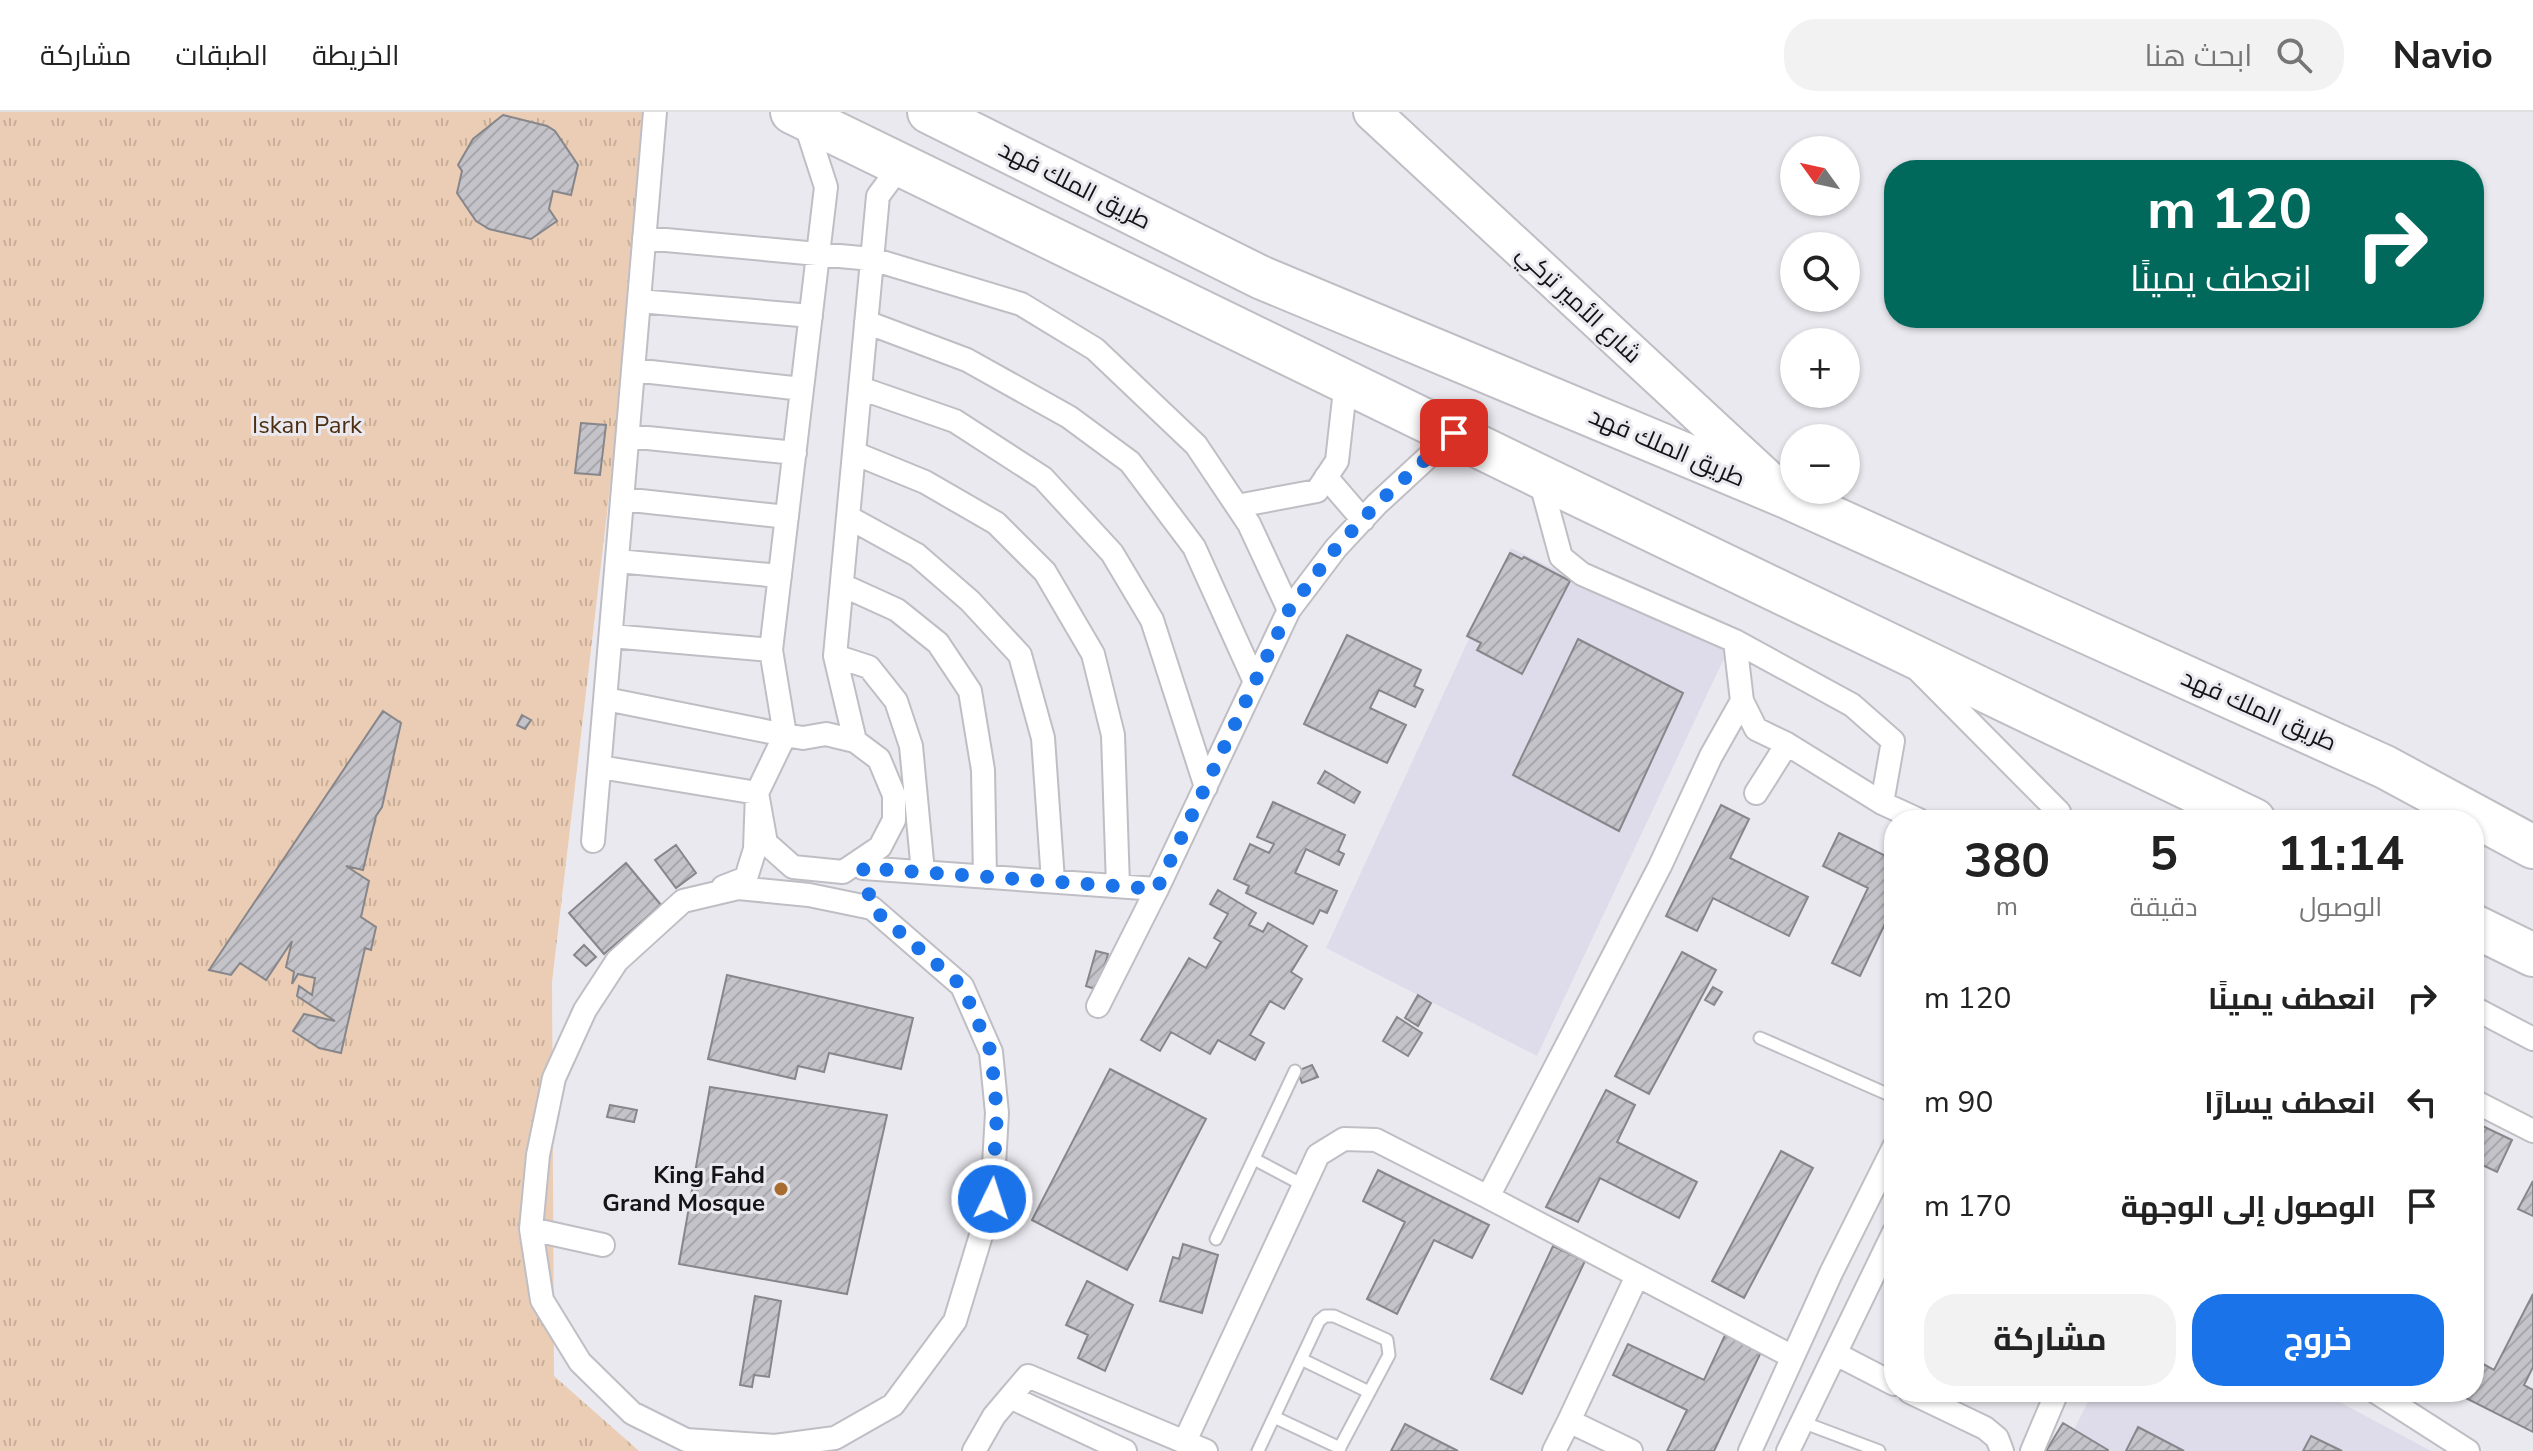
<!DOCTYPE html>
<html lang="ar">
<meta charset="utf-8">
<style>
body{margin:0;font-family:"Nunito Sans",Cairo,sans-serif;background:#f2f2f2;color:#222;direction:rtl;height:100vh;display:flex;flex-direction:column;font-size:30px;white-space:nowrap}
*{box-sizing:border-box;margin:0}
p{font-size:26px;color:#767676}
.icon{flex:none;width:44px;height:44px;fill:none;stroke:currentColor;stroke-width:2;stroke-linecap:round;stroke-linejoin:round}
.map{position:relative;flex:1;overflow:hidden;direction:ltr}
.drawer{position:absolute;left:1884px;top:698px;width:600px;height:592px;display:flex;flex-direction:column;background:#fff;border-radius:32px;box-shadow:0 2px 6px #0004;direction:rtl}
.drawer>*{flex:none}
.top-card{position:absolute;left:1884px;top:48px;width:600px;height:168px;border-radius:32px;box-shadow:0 2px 6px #0004;direction:rtl;background:#00695c;color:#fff;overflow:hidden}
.needle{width:52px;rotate:303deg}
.buttons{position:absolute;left:1780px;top:24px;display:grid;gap:16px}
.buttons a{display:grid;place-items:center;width:80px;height:80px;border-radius:50%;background:#fff;box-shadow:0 2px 6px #0004;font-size:40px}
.pin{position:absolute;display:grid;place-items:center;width:68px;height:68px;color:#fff;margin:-34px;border-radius:16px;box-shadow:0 4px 12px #0006}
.me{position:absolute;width:88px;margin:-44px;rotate:4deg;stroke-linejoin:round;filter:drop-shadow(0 0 6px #0008)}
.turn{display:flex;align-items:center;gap:28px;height:168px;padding:0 40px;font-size:36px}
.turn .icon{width:104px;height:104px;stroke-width:2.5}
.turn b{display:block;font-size:56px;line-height:68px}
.eta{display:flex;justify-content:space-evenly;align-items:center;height:136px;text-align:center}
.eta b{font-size:48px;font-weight:700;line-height:56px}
.cta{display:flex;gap:16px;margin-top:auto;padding:16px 40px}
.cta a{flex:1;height:92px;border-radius:32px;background:#1a73e8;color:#fff;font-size:32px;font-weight:700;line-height:92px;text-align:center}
.cta a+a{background:#f2f2f2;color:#222}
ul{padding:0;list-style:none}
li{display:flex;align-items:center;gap:24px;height:104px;padding:0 40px}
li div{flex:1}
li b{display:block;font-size:30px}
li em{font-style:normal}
header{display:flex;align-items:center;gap:48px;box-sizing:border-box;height:112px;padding:0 40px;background:#fff;border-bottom:2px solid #e0e0e0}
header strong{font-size:38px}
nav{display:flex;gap:44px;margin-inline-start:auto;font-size:28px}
.search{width:560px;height:72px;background:#f2f2f2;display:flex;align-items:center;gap:20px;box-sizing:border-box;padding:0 28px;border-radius:32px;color:#767676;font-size:30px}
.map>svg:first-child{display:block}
.built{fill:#dedcea}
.grass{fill:url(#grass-tufts)}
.building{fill:url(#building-hatch);stroke:#86868b;stroke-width:2}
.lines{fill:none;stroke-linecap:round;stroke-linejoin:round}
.lane-casing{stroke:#bfbec4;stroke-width:15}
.street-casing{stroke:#bfbec4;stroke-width:26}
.primary-casing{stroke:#bfbec4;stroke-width:40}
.highway-casing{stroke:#bfbec4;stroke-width:46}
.lane{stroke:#fff;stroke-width:11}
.street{stroke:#fff;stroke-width:22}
.primary{stroke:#fff;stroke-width:36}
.highway{stroke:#fff;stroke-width:42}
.route{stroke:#1a73e8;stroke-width:14;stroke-dasharray:0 25.2}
.poi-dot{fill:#a86c2f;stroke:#eae9ef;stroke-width:3}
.labels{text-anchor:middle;stroke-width:6;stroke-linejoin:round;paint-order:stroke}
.street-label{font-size:24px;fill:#141416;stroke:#eae9ef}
.park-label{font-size:24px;fill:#4c2e10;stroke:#eae9ef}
.poi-label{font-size:24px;font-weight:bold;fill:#141416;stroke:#eae9ef;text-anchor:end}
</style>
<header>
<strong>Navio</strong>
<div class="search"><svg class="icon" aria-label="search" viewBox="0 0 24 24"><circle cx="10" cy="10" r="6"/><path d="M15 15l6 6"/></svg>ابحث هنا</div>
<nav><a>الخريطة</a><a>الطبقات</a><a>مشاركة</a></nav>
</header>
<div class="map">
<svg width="2533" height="1339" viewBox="0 0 2533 1339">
<defs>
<pattern id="grass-tufts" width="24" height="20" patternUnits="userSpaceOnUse" patternTransform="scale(2)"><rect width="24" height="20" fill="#eacdb4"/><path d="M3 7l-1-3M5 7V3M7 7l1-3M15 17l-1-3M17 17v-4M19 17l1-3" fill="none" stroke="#c8af9a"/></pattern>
<pattern id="building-hatch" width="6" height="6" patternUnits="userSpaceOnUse" patternTransform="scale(2)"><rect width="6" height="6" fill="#c4c3c9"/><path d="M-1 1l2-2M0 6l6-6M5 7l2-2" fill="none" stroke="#a8a7ac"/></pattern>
</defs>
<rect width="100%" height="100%" fill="#eae9ef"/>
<path class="built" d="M1511,436L1727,540L1537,944L1326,836Z
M2093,1280H2321L2431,1339H2063Z"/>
<path class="grass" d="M0,0H654L552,870L554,1264L639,1339H0Z"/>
<path class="building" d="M503,3L547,14L555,19L578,53L571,83L553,79L549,97L557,109L531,127L489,117L476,109L457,81L462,59L458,53L473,27Z
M581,311L606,313L600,363L575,361Z
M1510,441L1522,447L1524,445L1570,469L1522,562L1477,538L1481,531L1467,524Z
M1347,523L1421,558L1414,574L1423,578L1415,595L1379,578L1370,596L1406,613L1387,651L1304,612Z
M1578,527L1683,581L1619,719L1513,663Z
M383,599L401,611L382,695L376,704L363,758L346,754L369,769L361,805L376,815L371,838L365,836L341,941L319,936L293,919L304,902L335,909L297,884L299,874L312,883L315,866L298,862L292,872L294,860L286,855L292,829L266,868L240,851L231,863L209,858Z
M522,603L531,608L525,617L517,613Z
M1325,659L1360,680L1354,691L1318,671Z
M1273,690L1345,723L1338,739L1344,742L1339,753L1306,737L1295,761L1337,779L1327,801L1320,798L1313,812L1246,781L1249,774L1234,767L1250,732L1269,741L1274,732L1257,725Z
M1721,693L1749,707L1730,746L1808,785L1789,824L1713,786L1697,819L1666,804Z
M1839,721L1894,748V793L1860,864L1832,851L1868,776L1823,754Z
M676,733L696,761L676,776L655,748Z
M626,751L661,793L604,842L569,801Z
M1218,778L1256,801L1249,813L1263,820L1268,811L1307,834L1291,860L1302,867L1284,897L1270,889L1250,923L1264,931L1255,948L1218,928L1210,942L1171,920L1160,939L1141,928L1189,846L1206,856L1221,830L1214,826L1228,802L1210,792Z
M584,833L596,845L586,854L574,843Z
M1096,839L1108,842L1098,878L1086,874Z
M1682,840L1716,858L1649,982L1615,964Z
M727,863L913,906L901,957L829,941L824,960L798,954L795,967L708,947Z
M1713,875L1722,880L1714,893L1705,888Z
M1418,883L1431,891L1418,914L1405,906Z
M1397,905L1422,921L1408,944L1383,929Z
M1312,953L1318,965L1302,971L1297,959Z
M1110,957L1206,1007L1127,1158L1032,1108Z
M710,975L887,1003L847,1182L679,1152Z
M1606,978L1635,993L1617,1030L1697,1070L1679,1106L1600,1066L1578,1110L1546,1095Z
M610,993L637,998L634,1010L607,1005Z
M2474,1010L2512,1028L2497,1060L2474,1049Z
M1781,1039L1813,1056L1744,1186L1712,1169Z
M1378,1058L1489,1113L1472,1146L1434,1128L1397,1202L1367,1187L1405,1110L1363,1089Z
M2533,1069V1104L2518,1097Z
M1183,1132L1218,1143L1202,1201L1160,1189L1173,1145L1179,1147Z
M1553,1134L1585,1149L1522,1282L1491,1267Z
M1087,1169L1133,1193L1105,1259L1078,1246L1088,1223L1066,1213Z
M2533,1182V1255L2524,1273L2533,1278V1320L2454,1280H2474V1247L2494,1258Z
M755,1184L781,1189L769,1265L754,1263L752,1275L740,1273Z
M1726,1221L1762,1238L1714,1339H1667L1687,1298L1613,1263L1628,1232L1704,1268Z
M2063,1311L2108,1338V1339H2046Z
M1405,1312L1458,1339H1391Z
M2138,1315L2184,1339H2126Z
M2311,1324L2342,1339H2303Z"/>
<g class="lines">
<g class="lane-casing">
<path id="lane" d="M1760,926L1894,985
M1254,1047L1303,1073
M1216,1127L1295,959
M1301,1247L1369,1280
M1274,1305L1340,1336
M1802,1310L1879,1339
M1258,1339L1319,1209L1325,1204H1334L1387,1228L1389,1243L1338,1339"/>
</g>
<g class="street-casing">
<path id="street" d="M644,126L872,147L1021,192L1095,237L1196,333L1249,412L1289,498
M639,189L811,204
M866,210L967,248L1069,305L1130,350L1194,435L1255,570
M633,258L802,277
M860,276L955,309L1043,366L1112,441L1152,508L1206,675
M628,324L795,341
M854,341L925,370L996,411L1045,460L1093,542L1113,623L1118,774
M1539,364L1561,445L1582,462L1735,529L1852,593L1893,629L1882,691
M1326,365L1363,408
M622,387L787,405
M1237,394L1317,379L1337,349L1346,269
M848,405L917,443L970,489L1020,543L1043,626L1053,769
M617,449L780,464
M842,473L897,498L938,531L970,579L983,658L985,765
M611,524L771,538
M1735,529L1742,589
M835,544L869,555L896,589L911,634L923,760
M1918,558L2059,700L2062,708
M606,587L785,623L771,538L826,75L804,7
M826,622L855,629L879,647L894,683V708L880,735L843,760L793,755L766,731L757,681L785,623L803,626Z
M855,629L835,544L878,84L901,53
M600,655L757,681L755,737L746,766L723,775
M1756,681L1787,632
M593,729L655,0
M863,756L1157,777
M738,776L809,783L872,796L962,874L991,940L997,1001L992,1087L955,1209L893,1293L835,1326L775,1334L686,1328L632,1301L580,1250L542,1188L531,1117L538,1043L554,966L585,898L617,849L683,789Z
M1098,894L1157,777L1289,498L1336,436L1377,392L1454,321
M2474,896L2533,927
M2474,989L2533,1019
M1488,1085L1791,1244
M531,1117L603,1133
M1836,1242L1894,1272
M1910,1280L1985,1316L1997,1326L2002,1339
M2376,1280L2468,1339
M1010,1285L1125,1339
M1185,1329L1318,1043L1344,1027L1376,1028L1488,1085L1660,754L1711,644L1742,589L1756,617L1787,632L1882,691L1919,708
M974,1339L994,1304L1028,1264L1206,1339
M1554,1339L1569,1309
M1631,1339L1569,1309L1637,1164
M1750,1339L1831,1161L1894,1035
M1788,1339L1894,1120
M2032,1339L2057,1280"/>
</g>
<g class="primary-casing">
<path id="primary" d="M1372,0L1780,378"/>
</g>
<g class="highway-casing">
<path id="highway" d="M792,0L1539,364L2254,708
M929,0L1260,165L1787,385L2385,655L2533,735
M2474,814L2533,843"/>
</g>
<use href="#lane" class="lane"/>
<use href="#street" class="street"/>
<use href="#primary" class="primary"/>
<use href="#highway" class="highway"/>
</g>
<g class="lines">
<path class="route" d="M992,1087L997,1001L991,940L962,874L872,796L863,756L1157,777L1289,498L1336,436L1377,392L1454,321"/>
</g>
<circle class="poi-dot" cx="781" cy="1077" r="8"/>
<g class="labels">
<g class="street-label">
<text transform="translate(1075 73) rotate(27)" y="8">طريق الملك فهد</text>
<text transform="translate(1579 192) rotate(43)" y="8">شارع الأمير تركي</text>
<text transform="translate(1667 335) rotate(23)" y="8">طريق الملك فهد</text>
<text transform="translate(2259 598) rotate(24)" y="8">طريق الملك فهد</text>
</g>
<g class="park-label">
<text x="307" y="321">Iskan Park</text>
</g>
<g class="poi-label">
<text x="765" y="1071">King Fahd<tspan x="765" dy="28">Grand Mosque</tspan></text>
</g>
</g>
</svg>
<div class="buttons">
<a><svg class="needle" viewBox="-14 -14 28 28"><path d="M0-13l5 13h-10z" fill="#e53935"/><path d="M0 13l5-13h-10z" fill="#767676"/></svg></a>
<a><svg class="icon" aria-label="search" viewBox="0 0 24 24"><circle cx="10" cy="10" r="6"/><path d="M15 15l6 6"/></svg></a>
<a>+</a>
<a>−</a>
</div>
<div class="pin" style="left:1454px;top:321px;background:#d93025"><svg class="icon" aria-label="arrive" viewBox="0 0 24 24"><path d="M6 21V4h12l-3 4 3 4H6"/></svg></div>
<svg class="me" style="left:992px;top:1087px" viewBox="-20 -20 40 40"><circle r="17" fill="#1a73e8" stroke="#fff" stroke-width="3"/><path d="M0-11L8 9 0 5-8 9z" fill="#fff"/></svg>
<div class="top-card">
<div class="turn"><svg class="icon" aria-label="right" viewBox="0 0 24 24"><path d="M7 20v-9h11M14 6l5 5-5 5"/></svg><div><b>120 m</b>انعطف يمينًا</div></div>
</div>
<section class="drawer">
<div class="eta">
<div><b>11:14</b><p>الوصول</p></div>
<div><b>5</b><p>دقيقة</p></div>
<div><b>380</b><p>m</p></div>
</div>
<ul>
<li><svg class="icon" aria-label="right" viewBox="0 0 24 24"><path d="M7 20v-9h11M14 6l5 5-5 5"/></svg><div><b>انعطف يمينًا</b></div><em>120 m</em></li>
<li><svg class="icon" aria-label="left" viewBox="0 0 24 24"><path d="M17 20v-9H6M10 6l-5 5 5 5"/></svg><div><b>انعطف يسارًا</b></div><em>90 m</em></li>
<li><svg class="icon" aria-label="arrive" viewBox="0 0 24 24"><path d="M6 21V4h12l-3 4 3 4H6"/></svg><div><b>الوصول إلى الوجهة</b></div><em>170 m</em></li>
</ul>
<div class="cta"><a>خروج</a><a>مشاركة</a></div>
</section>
</div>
